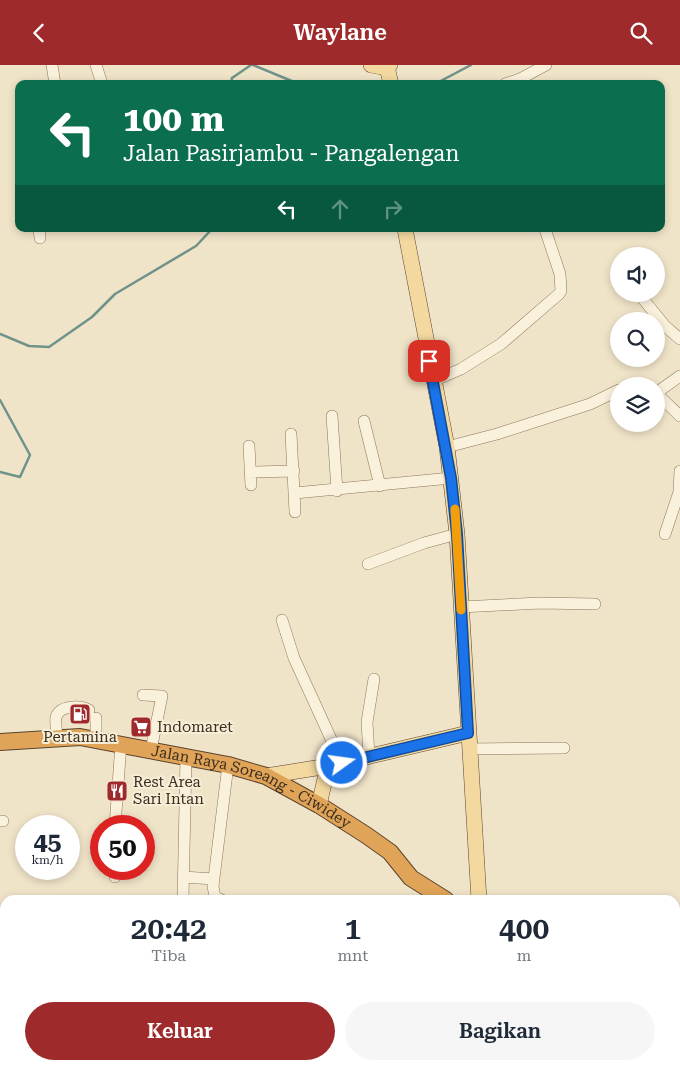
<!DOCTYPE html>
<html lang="id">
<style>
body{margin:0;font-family:"Roboto Serif",serif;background:#f6f6f7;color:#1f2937;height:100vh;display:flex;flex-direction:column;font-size:19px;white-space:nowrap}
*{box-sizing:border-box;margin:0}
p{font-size:16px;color:#747a83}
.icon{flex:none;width:28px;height:28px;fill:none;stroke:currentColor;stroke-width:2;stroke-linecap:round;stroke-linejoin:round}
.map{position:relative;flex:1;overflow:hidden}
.sheet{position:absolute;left:0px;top:830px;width:680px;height:175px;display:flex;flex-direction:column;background:#fff;border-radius:15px 15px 0 0;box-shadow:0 2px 8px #0003}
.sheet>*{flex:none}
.top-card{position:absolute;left:15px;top:15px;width:650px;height:152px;border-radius:10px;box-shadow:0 2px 8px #0003;background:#0b6e4f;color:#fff;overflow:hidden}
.fabs{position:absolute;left:610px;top:182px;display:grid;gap:10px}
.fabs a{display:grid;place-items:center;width:55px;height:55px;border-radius:50%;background:#fff;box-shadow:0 2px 8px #0003;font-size:25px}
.speed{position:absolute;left:15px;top:750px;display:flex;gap:10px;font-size:25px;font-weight:700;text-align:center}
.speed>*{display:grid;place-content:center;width:65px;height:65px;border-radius:50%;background:#fff;box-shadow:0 2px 8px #0003;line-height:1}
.speed small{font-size:12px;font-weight:400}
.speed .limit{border:8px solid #d22;background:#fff;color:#111}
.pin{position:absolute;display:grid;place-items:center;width:42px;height:42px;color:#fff;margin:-21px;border-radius:10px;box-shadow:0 2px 8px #0006}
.me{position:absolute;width:55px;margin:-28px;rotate:76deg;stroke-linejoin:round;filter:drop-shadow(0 0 4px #0008)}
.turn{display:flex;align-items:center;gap:18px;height:105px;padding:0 25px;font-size:22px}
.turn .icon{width:65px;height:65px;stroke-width:2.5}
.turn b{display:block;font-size:35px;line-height:42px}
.lanes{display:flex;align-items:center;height:48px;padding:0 25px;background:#0003;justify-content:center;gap:25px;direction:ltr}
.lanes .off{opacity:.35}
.eta{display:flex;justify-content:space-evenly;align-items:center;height:85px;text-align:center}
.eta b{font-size:30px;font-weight:600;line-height:35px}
.primary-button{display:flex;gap:10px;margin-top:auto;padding:10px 25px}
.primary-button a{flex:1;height:58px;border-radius:30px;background:#9e2a2b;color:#fff;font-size:20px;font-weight:600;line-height:58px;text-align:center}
.primary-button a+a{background:#f6f6f7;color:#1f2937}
header{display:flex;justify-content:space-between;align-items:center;height:65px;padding:0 25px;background:#9e2a2b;color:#fff;font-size:22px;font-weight:600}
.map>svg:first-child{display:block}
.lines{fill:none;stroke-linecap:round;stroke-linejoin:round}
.stream{stroke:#6f938a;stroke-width:2.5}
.minor-casing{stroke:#8d765c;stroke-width:12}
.major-casing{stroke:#5b4430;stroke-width:16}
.highway-casing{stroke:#5b4430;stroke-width:18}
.path{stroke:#8d765c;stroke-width:1;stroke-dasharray:4 2.5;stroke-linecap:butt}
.minor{stroke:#faf1dc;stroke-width:11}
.major{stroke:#f3d9a0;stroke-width:15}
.highway{stroke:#e0a458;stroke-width:16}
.route-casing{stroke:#114b97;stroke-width:12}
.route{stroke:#1a73e8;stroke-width:9}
.slow{stroke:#f59e0b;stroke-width:9}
.labels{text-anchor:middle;stroke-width:4;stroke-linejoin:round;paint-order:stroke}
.poi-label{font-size:15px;fill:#3d2e20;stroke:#f7eed8;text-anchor:start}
.street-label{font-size:15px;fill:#3d2e20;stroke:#f7eed8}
</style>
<header><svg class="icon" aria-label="back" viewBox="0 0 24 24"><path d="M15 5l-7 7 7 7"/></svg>Waylane<svg class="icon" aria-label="search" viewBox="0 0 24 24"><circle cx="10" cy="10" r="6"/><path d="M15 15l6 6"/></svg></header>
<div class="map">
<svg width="680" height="1005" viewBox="0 0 680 1005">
<rect width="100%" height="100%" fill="#f0e4c8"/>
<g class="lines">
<path class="stream" d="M253,0L299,19
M231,19L232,13L251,0
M435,19L471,0
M0,269L29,281L49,282L92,252L115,229L196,181L212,164
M0,335L30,390L20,412L0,407"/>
<g class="minor-casing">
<path id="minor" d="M52,0L55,19
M96,0L102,19
M505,19L520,14L546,0
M39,164L40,173
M639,229L665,261L680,274
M433,316L461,304L501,279L559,229L561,226L560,209L545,164
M656,328L680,351
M656,328L680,311
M332,351L337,426
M364,356L380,421
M291,369L295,447
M249,381L251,420
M447,382L497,369L590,339L619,325
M250,407L294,406
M295,428L451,413
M665,469L679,427L680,406
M368,499L424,478L457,469
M461,542L540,538L595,539
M282,555L294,593L342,698
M143,630L162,631L151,685
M57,673C57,667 55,658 56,652C60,640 80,640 89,645
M96,675V653
M469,684L564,683
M369,691L367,657L374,614
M0,756H3
M115,761L121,679
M115,804V812
M183,812L214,814
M183,835L186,692
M222,835L215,832L213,821L228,700
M552,1004L554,1000
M587,1005L589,1000"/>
</g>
<g class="major-casing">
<path id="major" d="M371,0L382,2L390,0
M387,2L391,19
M405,164L447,382L457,469L479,835
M266,711L328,701L468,668
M319,740L328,701"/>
</g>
<g class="highway-casing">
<g id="highway">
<path id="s1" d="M0,677L80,672L228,700L266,711L319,740L366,770L390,787L411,813L446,835"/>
<path d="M675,893L680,894"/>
</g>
</g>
<path class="path" d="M398,1000L401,1005
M360,1005L366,1000"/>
<use href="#minor" class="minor"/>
<use href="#major" class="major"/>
<use href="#highway" class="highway"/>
</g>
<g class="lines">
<g class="route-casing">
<path id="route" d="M342,698L468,668L457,469L451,413L429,296"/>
</g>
<use href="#route" class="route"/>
<path class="slow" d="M455,444L461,545"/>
</g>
<defs>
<g id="fuel-square" transform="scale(1.125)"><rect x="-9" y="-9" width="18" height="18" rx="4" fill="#9e2a2b" stroke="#f7eed8"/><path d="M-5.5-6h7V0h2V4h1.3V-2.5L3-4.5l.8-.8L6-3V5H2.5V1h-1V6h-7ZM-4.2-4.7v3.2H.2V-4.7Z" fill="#fff"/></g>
<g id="supermarket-square" transform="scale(1.125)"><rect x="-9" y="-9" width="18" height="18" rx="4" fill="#9e2a2b" stroke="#f7eed8"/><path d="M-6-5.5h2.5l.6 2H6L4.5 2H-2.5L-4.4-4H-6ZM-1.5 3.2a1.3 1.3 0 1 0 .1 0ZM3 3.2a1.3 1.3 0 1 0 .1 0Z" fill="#fff"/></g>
<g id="restaurant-square" transform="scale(1.125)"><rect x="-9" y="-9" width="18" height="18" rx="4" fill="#9e2a2b" stroke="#f7eed8"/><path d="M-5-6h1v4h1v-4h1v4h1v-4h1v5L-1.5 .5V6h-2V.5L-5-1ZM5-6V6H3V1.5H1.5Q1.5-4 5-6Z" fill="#fff"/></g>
</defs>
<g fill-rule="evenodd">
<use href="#fuel-square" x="80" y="649"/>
<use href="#supermarket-square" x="141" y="662"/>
<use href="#restaurant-square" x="117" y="726"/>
</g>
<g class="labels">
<g class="poi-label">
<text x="157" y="667">Indomaret</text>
<text x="80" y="677" text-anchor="middle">Pertamina</text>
<text x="133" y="722">Rest Area<tspan x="133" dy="17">Sari Intan</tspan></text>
</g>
<g class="street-label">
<text dy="5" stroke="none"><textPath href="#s1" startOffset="260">Jalan Raya Soreang - Ciwidey</textPath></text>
</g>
</g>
</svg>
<div class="fabs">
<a><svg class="icon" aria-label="sound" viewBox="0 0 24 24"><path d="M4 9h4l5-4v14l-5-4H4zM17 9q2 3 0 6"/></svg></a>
<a><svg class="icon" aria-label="search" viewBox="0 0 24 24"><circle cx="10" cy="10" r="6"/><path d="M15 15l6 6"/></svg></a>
<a><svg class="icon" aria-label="layers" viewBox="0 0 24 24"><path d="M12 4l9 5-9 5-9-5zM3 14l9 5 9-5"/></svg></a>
</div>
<div class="speed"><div>45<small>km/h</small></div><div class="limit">50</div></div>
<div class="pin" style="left:429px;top:296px;background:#d93025"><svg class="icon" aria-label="arrive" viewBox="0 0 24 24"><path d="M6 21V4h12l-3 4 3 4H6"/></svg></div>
<svg class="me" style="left:342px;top:698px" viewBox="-20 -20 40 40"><circle r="17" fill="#1a73e8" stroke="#fff" stroke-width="3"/><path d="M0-11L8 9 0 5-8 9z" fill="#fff"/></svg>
<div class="top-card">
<div class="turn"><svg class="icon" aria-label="left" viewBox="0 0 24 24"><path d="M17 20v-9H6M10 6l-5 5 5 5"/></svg><div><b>100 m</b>Jalan Pasirjambu - Pangalengan</div></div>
<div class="lanes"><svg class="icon" aria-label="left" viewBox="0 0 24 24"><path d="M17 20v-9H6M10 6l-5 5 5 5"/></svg><svg class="icon off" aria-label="ahead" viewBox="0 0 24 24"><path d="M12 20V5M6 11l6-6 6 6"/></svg><svg class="icon off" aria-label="right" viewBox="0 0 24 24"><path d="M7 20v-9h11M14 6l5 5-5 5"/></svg></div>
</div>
<section class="sheet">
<div class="eta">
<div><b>20:42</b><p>Tiba</p></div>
<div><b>1</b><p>mnt</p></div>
<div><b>400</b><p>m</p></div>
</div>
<div class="primary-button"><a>Keluar</a><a>Bagikan</a></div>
</section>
</div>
